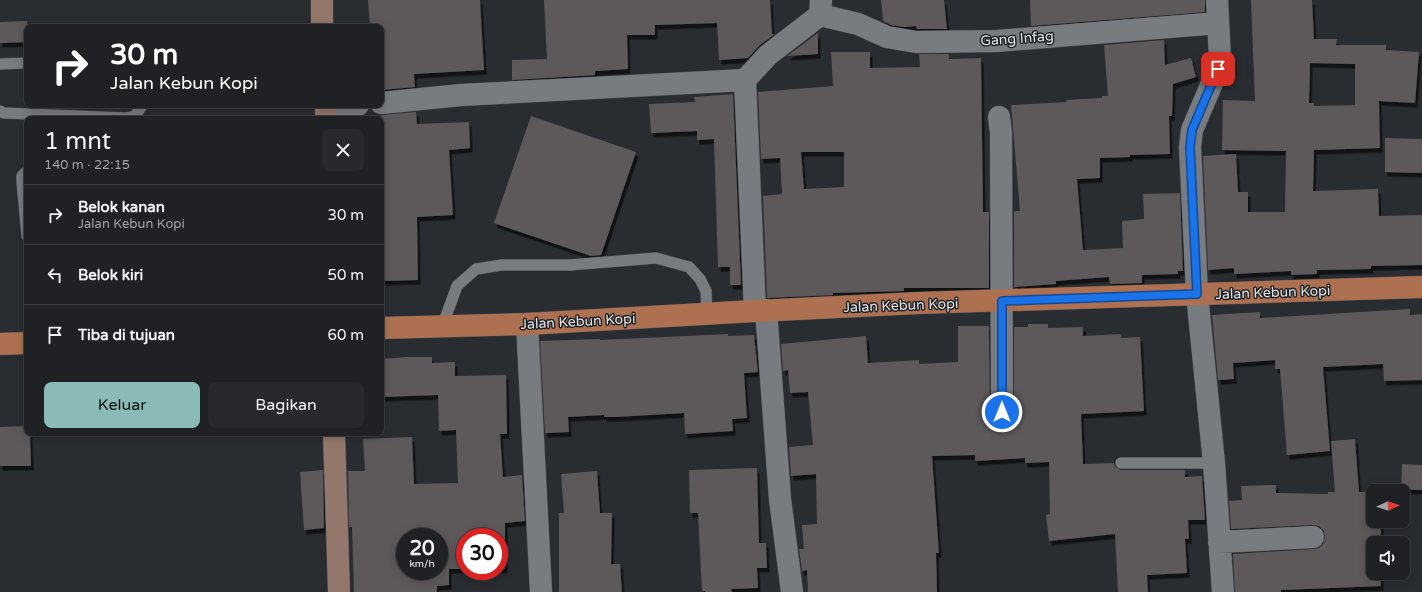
<!DOCTYPE html>
<html lang="id">
<meta charset="utf-8">
<style>
body{margin:0;font-family:"Varela Round",sans-serif;background:#27292c;color:#f1f3f6;height:100vh;display:flex;flex-direction:column;font-size:15px;white-space:nowrap}
*{box-sizing:border-box;margin:0}
p{font-size:13px;color:#a1a3a6}
.icon{flex:none;width:22px;height:22px;fill:none;stroke:currentColor;stroke-width:2;stroke-linecap:round;stroke-linejoin:round}
.map{position:relative;flex:1;overflow:hidden}
.side{position:absolute;left:24px;top:116px;width:360px;height:320px;display:flex;flex-direction:column;background:#1f2124;border-radius:8px;box-shadow:0 2px 10px #0003,0 0 0 1px #3c3e41}
.side>*{flex:none}
.guide{position:absolute;left:24px;top:24px;width:360px;height:84px;border-radius:8px;box-shadow:0 2px 10px #0003,0 0 0 1px #3c3e41;background:#202124;color:#fff;overflow:hidden}
.needle{width:26px;rotate:87deg}
.controls{position:absolute;left:1366px;top:484px;display:grid;gap:8px}
.controls a{display:grid;place-items:center;width:44px;height:44px;border-radius:8px;background:#1f2124;box-shadow:0 2px 10px #0003,0 0 0 1px #3c3e41;font-size:20px}
.speed{position:absolute;left:396px;top:528px;display:flex;gap:8px;font-size:20px;font-weight:700;text-align:center}
.speed>*{display:grid;place-content:center;width:52px;height:52px;border-radius:50%;background:#1f2124;box-shadow:0 2px 10px #0003,0 0 0 1px #3c3e41;line-height:1}
.speed small{font-size:10px;font-weight:400}
.speed .limit{border:6px solid #d22;background:#fff;color:#111}
.pin{position:absolute;display:grid;place-items:center;width:34px;height:34px;color:#fff;margin:-17px;border-radius:8px;box-shadow:0 2px 6px #0006}
.me{position:absolute;width:44px;margin:-22px;rotate:0deg;stroke-linejoin:round;filter:drop-shadow(0 0 3px #0008)}
.turn{display:flex;align-items:center;gap:14px;height:84px;padding:0 20px;font-size:18px}
.turn .icon{width:52px;height:52px;stroke-width:2.5}
.turn b{display:block;font-size:28px;line-height:34px}
.round{display:grid;place-items:center;flex:none;width:42px;height:42px;border-radius:8px;background:#27292c}
.head{display:flex;align-items:center;justify-content:space-between;height:68px;padding:0 20px}
h1{font-size:24px;font-weight:600;line-height:30px}
.button{display:flex;gap:8px;margin-top:auto;padding:8px 20px}
.button a{flex:1;height:46px;border-radius:8px;background:#8bbbb9;color:#111;font-size:16px;font-weight:600;line-height:46px;text-align:center}
.button a+a{background:#27292c;color:#f1f3f6}
ul{padding:0;list-style:none}
li{display:flex;align-items:center;gap:12px;height:60px;padding:0 20px;border-top:1px solid #3c3e41}
li div{flex:1}
li b{display:block;font-size:15px}
li em{font-style:normal}
.map>svg:first-child{display:block}
.building{fill:#5d585a;fill-rule:evenodd;filter:url(#shadow)}
.lines{fill:none;stroke-linecap:round;stroke-linejoin:round}
.lane-casing{stroke:#484a4d;stroke-width:12}
.street-casing{stroke:#484a4d;stroke-width:23}
.secondary-casing{stroke:#484a4d;stroke-width:23}
.primary-casing{stroke:#484a4d;stroke-width:23}
.lane{stroke:#787c81;stroke-width:11}
.street{stroke:#787c81;stroke-width:22}
.secondary{stroke:#93776a;stroke-width:22}
.primary{stroke:#ad7152;stroke-width:22}
.route-casing{stroke:#114b97;stroke-width:10}
.route{stroke:#1a73e8;stroke-width:7}
.labels{text-anchor:middle;stroke-width:3;stroke-linejoin:round;paint-order:stroke}
.street-label{font-size:14px;fill:#e0e2e5;stroke:#1f2326}
</style>
<div class="map">
<svg width="1422" height="592" viewBox="0 0 1422 592">
<defs>
<filter id="shadow"><feDropShadow dx="2.5" dy="4.5" stdDeviation="0" flood-color="#0009"/></filter>
</defs>
<rect width="100%" height="100%" fill="#292c30"/>
<path class="building" d="M368,0H480L484,70L414,74L415,87L381,90V27H370Z
M544,0H770L772,34H775L760,45L748,58L719,60L717,23L655,25V35H627L628,69L595,71V75L512,80V60L547,59Z
M881,0H944L947,29H917L916,26L904,27L891,25L883,21Z
M1030,0H1205V12L1031,26Z
M1251,0H1312L1314,39H1337L1336,45H1386V50L1419,52L1415,103L1379,101L1380,148L1314,150L1313,191L1378,189L1379,216L1422,215V265L1371,266V269L1317,270V274L1291,275V271L1234,274V268L1208,270L1203,156L1236,154L1238,192H1248V212H1285L1286,151L1222,150L1223,100L1255,101ZM1310,63L1355,64V105L1314,106V103H1309Z
M27,21V42L0,43V22Z
M818,33V54L787,56Z
M1164,40L1165,65L1191,58L1196,77L1173,84L1172,116H1169L1170,154L1130,155V157L1100,158V178L1077,179L1083,250L1123,248L1122,221L1144,219L1143,194L1180,193L1183,271H1178V274L1142,275V283L1110,284L1109,277L1056,281V284L1014,287V211H1020L1011,105L1067,102L1066,100L1102,98V96H1108L1104,45Z
M831,52H870V68L920,67L919,54H949V59L981,58L983,212H989V288H904V291L833,293V295L767,298L763,196L782,194L780,158L761,159L758,92L833,86ZM801,152H844V187L804,189Z
M733,94L741,285H730V267H718L714,139L697,140V131L651,133L649,104L695,102L694,97Z
M416,112L417,124L469,122L470,148L449,150L453,215L417,217L418,280L381,281V115Z
M531,116L636,152L601,255L591,256L494,223Z
M1385,138L1422,139V173L1385,172Z
M1410,309V315L1422,314V380L1384,381L1383,364L1323,367L1330,451L1287,455L1280,369H1275V360L1233,363L1234,379L1218,380L1212,315L1260,312V318Z
M1028,324H1048V328L1083,327V336L1121,334V338L1140,337L1144,411L1081,414L1083,464L1114,463L1115,467L1121,470H1185V477L1202,476L1205,520H1188L1189,539H1185L1187,573L1147,575L1148,592H1118L1115,534L1049,541L1046,515L1050,514L1049,462L1025,463V458L975,461V455L932,456L939,553H936L937,592H808L807,570L802,571L799,549H804L802,525L817,524L816,474L791,476L789,447L813,445L808,392L790,393L788,370L783,371L781,344L866,336L868,363L919,360V364L958,362V326H989L990,412L991,419L995,423L1002,424L1009,423L1013,419L1014,412V327H1028Z
M728,334V336L754,335L758,372L744,373L747,418L732,419L733,431L685,434L684,413L615,417H604V415L568,417L569,432L545,433L540,341L600,339V340Z
M407,357H432V363L455,362V376L506,375L507,434H500L503,477L522,475L525,521L505,523V569H499V537H465V569H449V585L437,586V592H354L352,527H349L348,471H365L363,439L412,437L414,484L458,483L456,430L439,431L438,395L381,397V359ZM405,537H439V571H405Z
M27,426V433H30L31,466H0V427Z
M1355,439L1359,492H1373V521H1381V543H1373V573H1381V586L1281,590V592H1235L1233,554L1314,549L1319,548L1324,543L1325,536L1324,531L1319,526L1312,525L1231,529L1229,501L1242,500L1241,486L1276,485V493L1328,494V492H1335L1331,441Z
M1402,464L1422,465V490H1401Z
M757,468L759,543H766L767,568H757L758,588L731,589L732,592H705V591H702L698,513H690L689,470Z
M323,470L324,528L304,530L300,472Z
M597,471L600,513H612L611,564H620L622,592H559V513H564L561,474Z"/>
<g class="lines">
<g class="lane-casing">
<path id="lane" d="M0,64L27,63
M0,111L4,113L126,118L135,116L141,107V105
M27,171L22,176V182L27,236
M442,327L457,286L476,269L502,265H570L656,258L689,267L700,279L706,291L707,314
M1121,463H1214"/>
</g>
<g class="street-casing">
<path id="street" d="M1217,0L1220,58L1218,69L1192,130L1190,147L1197,294L1214,463L1223,592
M820,15L858,24L887,37L916,42L997,41L1218,23
M745,80L755,311
M381,103L461,95L745,80L768,55L820,15L821,0
M326,108L358,105
M999,117L1001,133L1002,412
M766,310L780,499L792,592
M527,324L541,592
M1219,542L1313,537"/>
</g>
<g class="secondary-casing">
<path id="secondary" d="M322,0V27
M326,105V119
M334,433L339,592"/>
</g>
<g class="primary-casing">
<path id="primary" d="M381,328L527,324L755,311L919,303L1422,287
M0,344L27,343"/>
</g>
<use href="#lane" class="lane"/>
<use href="#street" class="street"/>
<use href="#secondary" class="secondary"/>
<use href="#primary" class="primary"/>
</g>
<g class="lines">
<g class="route-casing">
<path id="route" d="M1002,412V301L1197,294L1190,147L1192,130L1218,69"/>
</g>
<use href="#route" class="route"/>
</g>
<g class="labels">
<g class="street-label">
<text transform="translate(1017 38) rotate(-4)" y="5">Gang Infag</text>
<text transform="translate(1273 292) rotate(-2)" y="5">Jalan Kebun Kopi</text>
<text transform="translate(901 305) rotate(-2)" y="5">Jalan Kebun Kopi</text>
<text transform="translate(578 321) rotate(-3)" y="5">Jalan Kebun Kopi</text>
</g>
</g>
</svg>
<div class="controls">
<a><svg class="needle" viewBox="-14 -14 28 28"><path d="M0-13l5 13h-10z" fill="#e53935"/><path d="M0 13l5-13h-10z" fill="#a1a3a6"/></svg></a>
<a><svg class="icon" aria-label="sound" viewBox="0 0 24 24"><path d="M4 9h4l5-4v14l-5-4H4zM17 9q2 3 0 6"/></svg></a>
</div>
<div class="speed"><div>20<small>km/h</small></div><div class="limit">30</div></div>
<div class="pin" style="left:1218px;top:69px;background:#d93025"><svg class="icon" aria-label="arrive" viewBox="0 0 24 24"><path d="M6 21V4h12l-3 4 3 4H6"/></svg></div>
<svg class="me" style="left:1002px;top:412px" viewBox="-20 -20 40 40"><circle r="17" fill="#1a73e8" stroke="#fff" stroke-width="3"/><path d="M0-11L8 9 0 5-8 9z" fill="#fff"/></svg>
<div class="guide">
<div class="turn"><svg class="icon" aria-label="right" viewBox="0 0 24 24"><path d="M7 20v-9h11M14 6l5 5-5 5"/></svg><div><b>30 m</b>Jalan Kebun Kopi</div></div>
</div>
<section class="side">
<div class="head"><div><h1>1 mnt</h1><p>140 m · 22:15</p></div><a class="round"><svg class="icon" aria-label="close" viewBox="0 0 24 24"><path d="M6 6l12 12M18 6L6 18"/></svg></a></div>
<ul>
<li><svg class="icon" aria-label="right" viewBox="0 0 24 24"><path d="M7 20v-9h11M14 6l5 5-5 5"/></svg><div><b>Belok kanan</b><p>Jalan Kebun Kopi</p></div><em>30 m</em></li>
<li><svg class="icon" aria-label="left" viewBox="0 0 24 24"><path d="M17 20v-9H6M10 6l-5 5 5 5"/></svg><div><b>Belok kiri</b></div><em>50 m</em></li>
<li><svg class="icon" aria-label="arrive" viewBox="0 0 24 24"><path d="M6 21V4h12l-3 4 3 4H6"/></svg><div><b>Tiba di tujuan</b></div><em>60 m</em></li>
</ul>
<div class="button"><a>Keluar</a><a>Bagikan</a></div>
</section>
</div>
